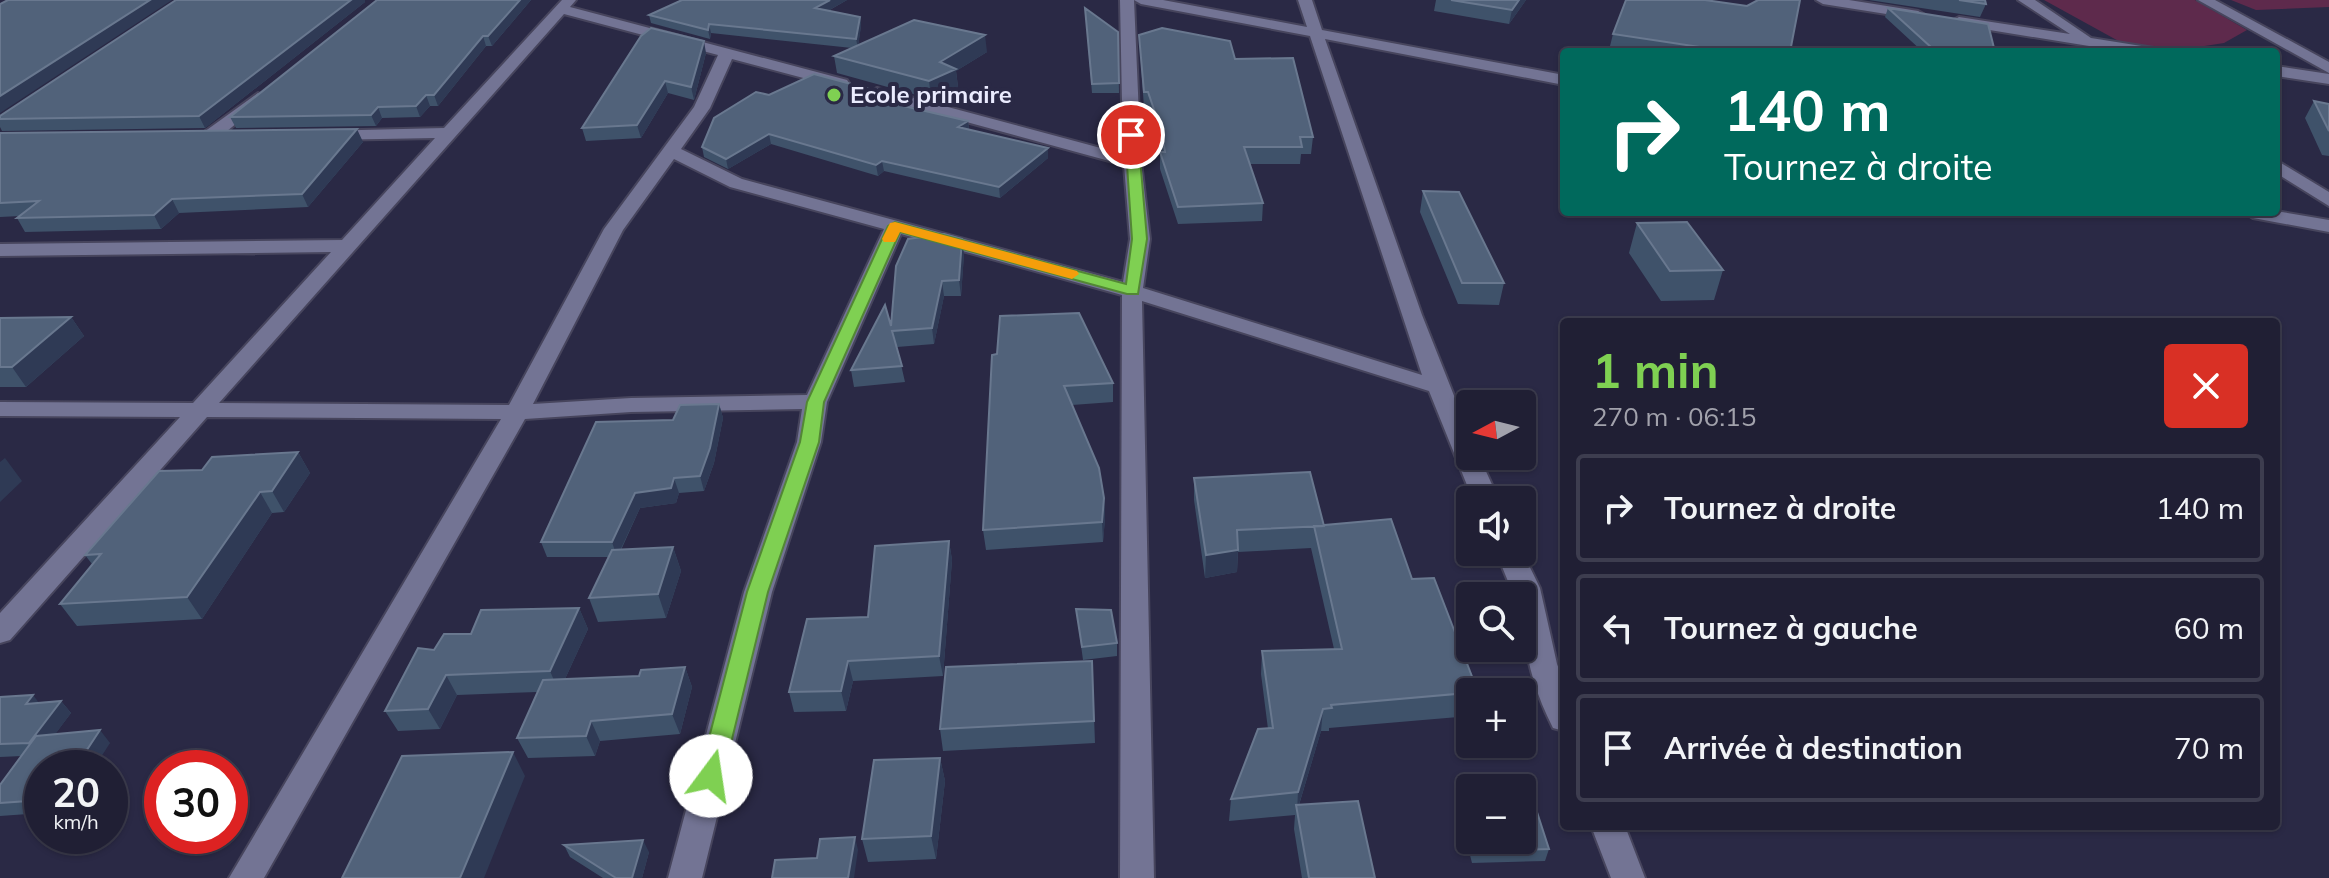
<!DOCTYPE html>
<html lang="fr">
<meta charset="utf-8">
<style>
body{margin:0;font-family:Mulish,sans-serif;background:#2d2c40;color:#f1f3f6;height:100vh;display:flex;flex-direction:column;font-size:30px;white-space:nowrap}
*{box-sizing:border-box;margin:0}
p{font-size:26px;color:#a2a2ac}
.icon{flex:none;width:44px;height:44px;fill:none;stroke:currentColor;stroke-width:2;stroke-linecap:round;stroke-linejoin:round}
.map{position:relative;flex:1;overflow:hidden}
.sheet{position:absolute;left:1560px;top:318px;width:720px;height:512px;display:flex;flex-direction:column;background:#201f34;border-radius:8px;box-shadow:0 2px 6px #0004,0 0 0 2px #3d3d4f}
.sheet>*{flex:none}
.top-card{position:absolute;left:1560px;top:48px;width:720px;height:168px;border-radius:8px;box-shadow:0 2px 6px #0004,0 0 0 2px #3d3d4f;background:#00695c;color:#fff;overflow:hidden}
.needle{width:52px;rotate:263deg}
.controls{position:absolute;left:1456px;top:390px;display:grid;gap:16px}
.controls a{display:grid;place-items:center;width:80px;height:80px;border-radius:8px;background:#201f34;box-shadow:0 2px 6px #0004,0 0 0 2px #3d3d4f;font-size:40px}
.speed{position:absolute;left:24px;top:750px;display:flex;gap:16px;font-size:40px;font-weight:700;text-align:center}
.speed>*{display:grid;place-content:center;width:104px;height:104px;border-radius:50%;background:#201f34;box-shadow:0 2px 6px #0004,0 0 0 2px #3d3d4f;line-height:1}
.speed small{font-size:20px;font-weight:400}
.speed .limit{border:12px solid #d22;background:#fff;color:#111}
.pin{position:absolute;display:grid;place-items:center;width:68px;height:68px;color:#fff;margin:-34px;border:4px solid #fff;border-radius:50%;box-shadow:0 2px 8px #0007}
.me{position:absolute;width:88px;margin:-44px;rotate:14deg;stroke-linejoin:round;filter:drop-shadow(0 0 6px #0008)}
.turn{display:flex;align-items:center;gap:28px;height:168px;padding:0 32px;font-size:36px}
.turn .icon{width:104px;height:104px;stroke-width:2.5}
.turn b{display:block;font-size:56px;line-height:68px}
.round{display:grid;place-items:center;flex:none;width:84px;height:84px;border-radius:8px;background:#2d2c40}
.headline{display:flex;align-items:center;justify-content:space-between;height:136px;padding:0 32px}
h1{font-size:48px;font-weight:700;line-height:60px;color:#7fd052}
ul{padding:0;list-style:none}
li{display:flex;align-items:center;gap:24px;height:108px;margin:0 16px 12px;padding:0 16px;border:4px solid #3d3d4f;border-radius:8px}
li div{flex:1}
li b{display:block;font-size:30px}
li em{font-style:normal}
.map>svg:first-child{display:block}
.green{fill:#5e2a4c}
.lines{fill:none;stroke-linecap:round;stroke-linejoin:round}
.minor-casing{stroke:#47455d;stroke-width:4}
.minor{fill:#737494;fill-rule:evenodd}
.wall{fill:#3f526a}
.shaded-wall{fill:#2f3a55}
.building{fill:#51627a;stroke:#69788f;stroke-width:2}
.route{fill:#7fd052;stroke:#538735;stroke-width:2}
.slow{fill:#f59e0b}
.poi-dot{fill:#7fd052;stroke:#2a2945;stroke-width:3}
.labels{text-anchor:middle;stroke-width:8;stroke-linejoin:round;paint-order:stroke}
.far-poi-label{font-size:24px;font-weight:bold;fill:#eaebfe;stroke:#2a2945;text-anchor:start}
</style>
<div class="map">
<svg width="2329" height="878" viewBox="0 0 2329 878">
<rect width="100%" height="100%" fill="#2a2945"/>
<path class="green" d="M2044,0H2195L2247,30L2224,43L2179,50L2133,49Z
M2231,0H2329V7L2256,10Z"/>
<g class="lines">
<g class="minor-casing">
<path id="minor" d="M562,0H576L570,7L847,80L849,83L841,88L732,59L710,108L681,149L742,179L1123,282L1130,239L1124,165L871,96L869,93L877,88L1123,154L1120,0H1134L1141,162L1150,239L1143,288L1422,375L1310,36L1141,4L1134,0H1163L1307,27L1298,0H1312L1322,30L1564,75V85L1325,39L1422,315L1470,436V456H1479L1499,500H1473L1429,391L1142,301L1154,878H1120L1122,295L901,234L827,402L821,442L772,592L702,878H668L744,592L797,442L802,409L631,412L525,419L264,878H229L501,419L207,417L10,640L0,643V613L180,417L0,416V402L193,403L331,252L0,256V244L342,240L435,138L326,140L320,139L318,135L320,131L444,128ZM564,14L718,55L694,107L604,229L509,405L219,403ZM674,159L730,187L884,229L807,395L631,398L533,404L623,230Z
M1816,0H1849L1918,11L1925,15L1918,19L1823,4Z
M2018,0H2035L2091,38L2154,48L2161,52H2126L1959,25L1952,21L1959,17L2070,34Z
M2198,0H2215L2329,62V73Z
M2276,66L2329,74V84L2276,76Z
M258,93L266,98L264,101L216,140H204L202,136L204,132Z
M2276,160L2329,192V206L2276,173Z
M2276,211L2329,220V232L2253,218L2244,212Z
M1522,551L1540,588L1557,664L1564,682V731L1553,728C1531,685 1522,644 1522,596H1514L1496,552Z
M1591,826H1625L1645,878H1611Z"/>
</g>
<use href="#minor" class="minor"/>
</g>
<path class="wall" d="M176,0H365V2L205,128L2,131L0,127V116Z
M377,0H531L492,46H486L438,106H430L420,117L382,118L376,126L236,128L230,117Z
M682,0H847L828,11L860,17L861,26L858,45L987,52L956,71L958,87L931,99L837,73L834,56L852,48L711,33L710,39L651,23L649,15Z
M1436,0H1526L1509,24L1434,11Z
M1869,0H1985L1986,4L1980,17Z
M1085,8L1118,32L1119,93H1092Z
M1888,8L1995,52H1923L1885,17Z
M1613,34L1790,52H1648L1610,46Z
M1139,35L1235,59L1313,137L1311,154H1301L1300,164H1249L1263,203L1262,221L1178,224L1160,169V152H1162L1149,108H1144Z
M706,53L694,100L668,93L641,138L586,141L582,128Z
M769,95L908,107L968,121L969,130L1048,148V158L1000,198L884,171L878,176L771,144L728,169L704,157L702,147Z
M2314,101L2329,104V156L2322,155L2305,118Z
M0,133L363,142L308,207L179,213L161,229L25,232L17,218L20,216L0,217Z
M1423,191L1504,283L1499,305L1458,304L1420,212Z
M1637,223L1723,270L1714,300L1661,301L1629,253Z
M964,254L961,296H944L934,344L897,347L905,382L854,387L851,370L891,326Z
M71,317L84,336L26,387H0V318Z
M992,355L1113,383V402L1072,405L1104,498L1105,518L1103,542L986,550L983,530Z
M719,404L723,418L714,463L704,491L679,493L676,503L640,508L621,550L673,547L681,571L666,618L598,622L589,598L608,557H547L541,542L673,420Z
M298,452L310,473L284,512L272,513L202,619L77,626L60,604L92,564L85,555L202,470Z
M1194,478L1324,525L1412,579L1470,692V716L1329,728V731H1321L1299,805L1375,878H1302L1294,829L1295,815L1229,821L1231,799L1268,729L1261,674L1262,651L1334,649L1311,548L1238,552L1237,572L1205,578L1194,500Z
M949,541L952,560L943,676L853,681L846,711L794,712L789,692Z
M579,608L588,629L565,679L639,676L685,667L692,687L680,734L600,741L595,756L528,758L517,738L537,692L457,695L440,729L398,731L385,711L434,650L471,634Z
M1076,609L1117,643V656L1083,660Z
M1092,661L1095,743L943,751L940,729Z
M0,697L39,703L61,701L71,713L55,734L110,743L42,768V813L0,816V785L22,756L0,757Z
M940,758L945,781L936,859L868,862L862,839Z
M1464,808H1470V840H1522L1549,849L1545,861L1472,863L1461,820Z
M564,845L649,852L642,878H603L570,857Z"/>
<path class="shaded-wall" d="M150,0H172L0,113V96Z
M351,0H365V2L205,128L199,116Z
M520,0H531L492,46L488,36Z
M830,0H847L817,17L815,8Z
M1519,0H1526L1509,24L1512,10Z
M860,17L861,26L858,48L856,39Z
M709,24L711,33L710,39L708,30Z
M985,35L987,52L956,71L958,87L931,99L929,81L940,62Z
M483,36L486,46L438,106L434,95Z
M704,41L706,53L694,100L691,87Z
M665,81L668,93L641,138L637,125Z
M426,95L430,106L420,117L416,106Z
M907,99L908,109L895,104Z
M378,107L382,118L376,126L371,115Z
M968,121L969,131L958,127Z
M357,129L363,142L308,207L302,194Z
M769,134L771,144L728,169L726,159Z
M1048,148V158L1000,198L999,187Z
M882,161L884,171L878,176L876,165Z
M172,199L179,213L161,229L154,215Z
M962,239L964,254L961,296L959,280Z
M942,281L944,296L934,344L932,328Z
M71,317L84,336L26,387L12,367Z
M719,404L723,418L714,463L704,491L700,476Z
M298,452L310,473L284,512L272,491Z
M5,458L22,481L0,502V462Z
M674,478L679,493L676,503L640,508L617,557L612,542L635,493Z
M260,492L272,513L202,619L187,597Z
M1104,498L1105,518L1103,542L1102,522Z
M949,541L952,560L943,676L939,656Z
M673,547L681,571L666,618L658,594Z
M1238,550L1237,572L1205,578L1206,555Z
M579,608L588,629L559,692L550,671Z
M848,661L853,681L846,711L841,691Z
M685,667L692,687L680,734L672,714Z
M446,675L457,695L440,729L428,709Z
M33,695L43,708L26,704Z
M61,701L71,713L40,755L29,743Z
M1323,709L1321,731L1297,811L1298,792Z
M591,721L600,741L595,756L586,736Z
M100,730L110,743L94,768H75Z
M513,752L525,776L484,878H460Z
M940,758L945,781L936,859L931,836Z
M855,837L858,850L854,878H848Z
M643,840L649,852L642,878H632Z"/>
<path class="building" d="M8,0H150L0,96V4Z
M176,0H351L199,116L0,119V116Z
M377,0H520L488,36H483L434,95H426L416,106L378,107L371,115L230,117Z
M682,0H830L815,8L860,17L856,39L709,24L708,30L649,15Z
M1451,0H1519L1512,10Z
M1626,0H1705L1747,6L1758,0H1800L1790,52H1733L1613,34Z
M1959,0H1985L1986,4Z
M1085,8L1118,32L1119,83L1092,84Z
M1888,8L1988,24L1995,52H1954L1932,48Z
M914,20L985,35L940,62L956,69L929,81L834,56Z
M651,28L704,41L691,87L665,81L637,125L582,128L641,36Z
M1162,28L1230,41L1235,59L1293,58L1313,137H1300L1302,147H1244L1263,203L1178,207L1160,152H1165L1162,133L1148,92H1144L1139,35Z
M814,74L907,99L895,104L968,121L958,127L1048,148L999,187L882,161L876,165L769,134L726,159L702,147L714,118L756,92L769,95Z
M2314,101L2329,104V131Z
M357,129L302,194L172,199L154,215L17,218L39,201L0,203V133Z
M1423,191L1459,192L1504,283H1462Z
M1687,222L1723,270L1670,271L1637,223Z
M944,234L962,239L959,280L942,281L932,328L892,331L902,366L851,370L885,305L891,326L896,266L908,239Z
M1079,313L1113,383L1064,386L1099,468L1104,498L1102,522L983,530L992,355L997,354L1000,316Z
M71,317L12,367H0V318Z
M719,404L710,448L700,476L674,478L671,488L635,493L612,542H541L596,422L673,420L680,405Z
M298,452L272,491L260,492L187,597L60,604L101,554L85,555L159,471L202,470L212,457Z
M1310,472L1324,526L1237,530L1238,550L1206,555L1194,478Z
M1391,519L1412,579L1434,578L1478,692L1331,705L1332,708L1323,709L1298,792L1231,799L1258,729L1273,728L1262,651L1342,649L1314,526Z
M949,541L939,656L848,661L841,691L789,692L807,619L868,617L875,546Z
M673,547L658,594L589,598L612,550Z
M579,608L550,671L446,675L428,709L385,711L418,648L434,650L444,634H471L481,610Z
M1076,609L1111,610L1117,643L1082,647Z
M1092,661L1094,721L940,729L946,667Z
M685,667L672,714L591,721L586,736L517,738L543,680L639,676L641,670Z
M33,695L26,704L61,701L29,743L0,744V697Z
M100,730L75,768H42V800L0,803V785L36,736Z
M513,752L460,878H342L402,756Z
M940,758L931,836L862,839L874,760Z
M1358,801L1375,878H1309L1296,805Z
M1522,806H1535L1549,849L1475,851L1472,840H1522Z
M1464,808H1470V831Z
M855,837L848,878H772L775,860L817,858L820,839Z
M643,840L632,878H616L564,845Z"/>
<path class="route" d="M1131,131L1138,135L1147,239L1138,294H1127L900,232L824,402L819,442L768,592L723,776L720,783L711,786L702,783L699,776L747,592L800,442L807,402L888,226L895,222L1126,284L1132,239L1125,135Z"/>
<path class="slow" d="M895,222L1077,271L1079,274L1072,279L900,232L895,242H884L882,239L890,223Z"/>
<circle class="poi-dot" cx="834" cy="95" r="8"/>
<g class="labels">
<g class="far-poi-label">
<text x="850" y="103">Ecole primaire</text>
</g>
</g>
</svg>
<div class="controls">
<a><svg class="needle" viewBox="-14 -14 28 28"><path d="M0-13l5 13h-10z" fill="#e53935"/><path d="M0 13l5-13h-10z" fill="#a2a2ac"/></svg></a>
<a><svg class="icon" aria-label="sound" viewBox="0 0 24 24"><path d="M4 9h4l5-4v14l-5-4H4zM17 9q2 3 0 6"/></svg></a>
<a><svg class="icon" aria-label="search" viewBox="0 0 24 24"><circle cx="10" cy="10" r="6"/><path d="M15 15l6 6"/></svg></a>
<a>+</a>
<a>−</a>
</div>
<div class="speed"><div>20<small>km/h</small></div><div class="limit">30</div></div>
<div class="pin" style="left:1131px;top:135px;background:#d93025"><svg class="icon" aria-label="arrive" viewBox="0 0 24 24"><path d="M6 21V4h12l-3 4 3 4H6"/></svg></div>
<svg class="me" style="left:711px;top:776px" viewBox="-20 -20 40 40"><circle r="19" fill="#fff"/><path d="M0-13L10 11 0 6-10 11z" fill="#7fd052"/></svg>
<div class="top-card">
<div class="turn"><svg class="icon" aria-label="right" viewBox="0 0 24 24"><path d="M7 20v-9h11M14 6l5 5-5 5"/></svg><div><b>140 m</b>Tournez à droite</div></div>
</div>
<section class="sheet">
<div class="headline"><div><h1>1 min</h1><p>270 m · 06:15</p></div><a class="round" style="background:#d93025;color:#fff"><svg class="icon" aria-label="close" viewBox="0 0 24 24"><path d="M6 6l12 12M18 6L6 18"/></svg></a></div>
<ul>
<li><svg class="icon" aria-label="right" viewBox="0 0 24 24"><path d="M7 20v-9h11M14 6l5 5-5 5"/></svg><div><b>Tournez à droite</b></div><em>140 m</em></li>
<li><svg class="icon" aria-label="left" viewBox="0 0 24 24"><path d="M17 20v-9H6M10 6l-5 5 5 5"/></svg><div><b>Tournez à gauche</b></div><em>60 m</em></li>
<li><svg class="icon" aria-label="arrive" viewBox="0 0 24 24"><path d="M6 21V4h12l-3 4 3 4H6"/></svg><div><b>Arrivée à destination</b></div><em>70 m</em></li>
</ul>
</section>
</div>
